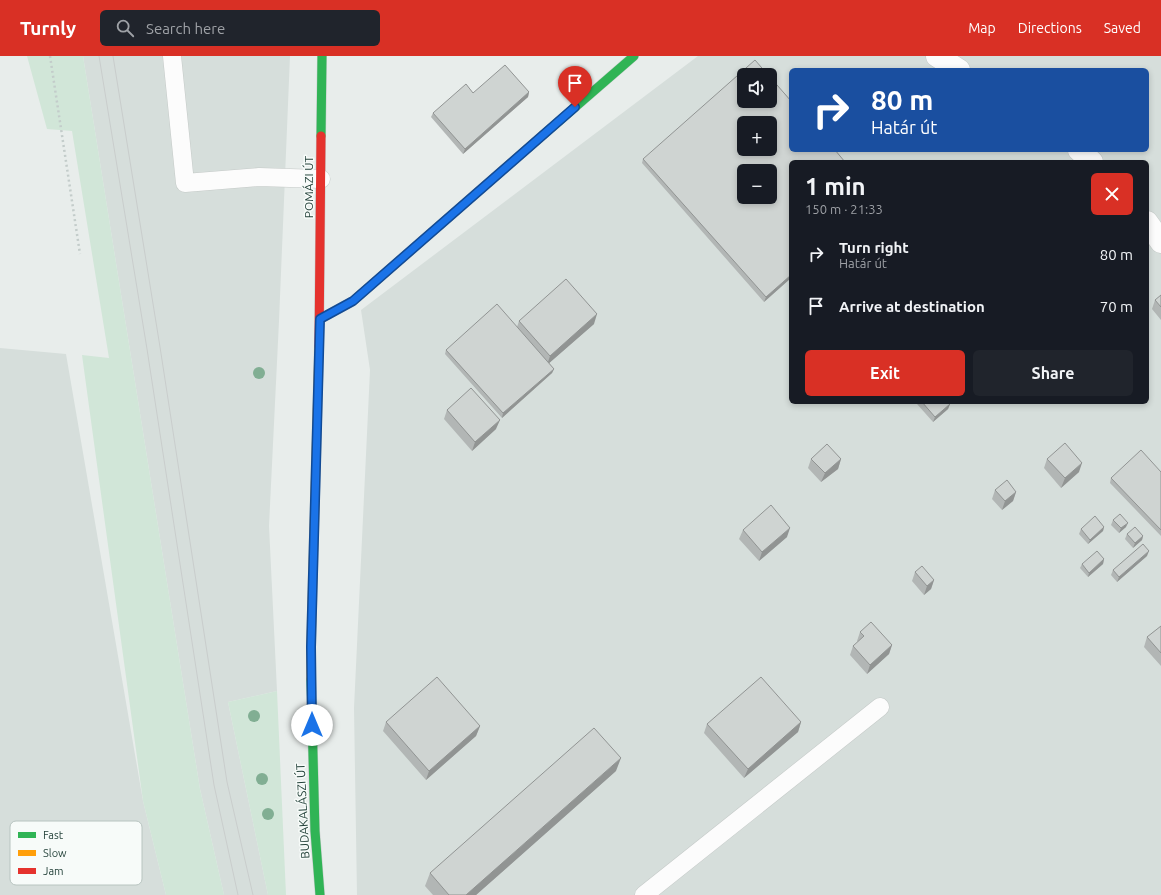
<!DOCTYPE html>
<meta charset="utf-8">
<style>
body{margin:0;font-family:Ubuntu,sans-serif;background:#20242c;color:#f1f3f6;height:100vh;display:flex;flex-direction:column;font-size:15px;white-space:nowrap}
*{box-sizing:border-box;margin:0}
p{font-size:13px;color:#9ea1a6}
.icon{flex:none;width:22px;height:22px;fill:none;stroke:currentColor;stroke-width:2;stroke-linecap:round;stroke-linejoin:round}
.map{position:relative;flex:1;overflow:hidden}
.panel{position:absolute;left:789px;top:104px;width:360px;height:244px;display:flex;flex-direction:column;background:#171b24;border-radius:6px;box-shadow:0 2px 6px #0003}
.panel>*{flex:none}
.guide{position:absolute;left:789px;top:12px;width:360px;height:84px;border-radius:6px;box-shadow:0 2px 6px #0003;background:#1a4fa0;color:#fff;overflow:hidden}
.controls{position:absolute;left:737px;top:12px;display:grid;gap:8px}
.controls a{display:grid;place-items:center;width:40px;height:40px;border-radius:6px;background:#171b24;box-shadow:0 2px 6px #0003;font-size:20px}
.pin{position:absolute;display:grid;place-items:center;width:34px;height:34px;color:#fff;margin:-41px -17px;border-radius:50% 50% 50% 0;rotate:-45deg;box-shadow:0 0 4px #0007}
.pin .icon{rotate:45deg}
.me{position:absolute;width:44px;margin:-22px;rotate:0deg;stroke-linejoin:round;filter:drop-shadow(0 0 3px #0008)}
.turn{display:flex;align-items:center;gap:14px;height:84px;padding:0 16px;font-size:18px}
.turn .icon{width:52px;height:52px;stroke-width:2.5}
.turn b{display:block;font-size:28px;line-height:34px}
.round{display:grid;place-items:center;flex:none;width:42px;height:42px;border-radius:6px;background:#20242c}
.overview{display:flex;align-items:center;justify-content:space-between;height:68px;padding:0 16px}
h1{font-size:24px;font-weight:700;line-height:30px}
.button{display:flex;gap:8px;margin-top:auto;padding:8px 16px}
.button a{flex:1;height:46px;border-radius:6px;background:#d93025;color:#fff;font-size:16px;font-weight:700;line-height:46px;text-align:center}
.button a+a{background:#20242c;color:#f1f3f6}
ul{padding:0;list-style:none}
li{display:flex;align-items:center;gap:12px;height:52px;padding:0 16px}
li div{flex:1}
li b{display:block;font-size:15px}
li em{font-style:normal}
header{display:flex;align-items:center;gap:24px;box-sizing:border-box;height:56px;padding:0 20px;background:#d93025;color:#fff}
header strong{font-size:19px}
nav{display:flex;gap:22px;margin-inline-start:auto;font-size:14px}
.search{width:280px;height:36px;background:#20242c;display:flex;align-items:center;gap:10px;box-sizing:border-box;padding:0 14px;border-radius:6px;color:#9ea1a6;font-size:15px}
.map>svg:first-child{display:block}
.built{fill:#d6dedb;fill-rule:evenodd}
.green{fill:#d1e6d8}
.lines{fill:none;stroke-linecap:round;stroke-linejoin:round}
.lane-casing{stroke:#c5cac8;stroke-width:19}
.street-casing{stroke:#c5cac8;stroke-width:23}
.fast-casing{stroke:#c3cbc8;stroke-width:10}
.slow-casing{stroke:#c3cbc8;stroke-width:10}
.jam-casing{stroke:#c3cbc8;stroke-width:10}
.path{stroke:#c3ccca;stroke-width:2.5;stroke-dasharray:2 3;stroke-linecap:butt}
.lane{stroke:#fcfcfc;stroke-width:18}
.street{stroke:#fcfcfc;stroke-width:22}
.fast{stroke:#30b455;stroke-width:9}
.slow{stroke:#ff9f0a;stroke-width:9}
.jam{stroke:#e5322d;stroke-width:9}
.tram{stroke:#c9cdcc;stroke-width:1}
.tree{fill:#81ae93}
.wall{fill:#b2b6b5}
.shaded-wall{fill:#919493}
.building{fill:#cfd4d2;stroke:#919493;fill-rule:evenodd}
.route-casing{stroke:#114b97;stroke-width:10}
.route{stroke:#1a73e8;stroke-width:7}
.labels{text-anchor:middle;stroke-width:3;stroke-linejoin:round;paint-order:stroke}
.street-label{font-size:12px;fill:#24423a;stroke:#f7fbf9}
.key{fill:#f7fbf9;stroke:#b8c4c0;stroke-width:1}
.key-label{font-size:11px;fill:#24423a}
</style>
<header>
<strong>Turnly</strong>
<div class="search"><svg class="icon" aria-label="search" viewBox="0 0 24 24"><circle cx="10" cy="10" r="6"/><path d="M15 15l6 6"/></svg>Search here</div>
<nav><a>Map</a><a>Directions</a><a>Saved</a></nav>
</header>
<div class="map">
<svg width="1161" height="839" viewBox="0 0 1161 839">
<rect width="100%" height="100%" fill="#e8edeb"/>
<path class="built" d="M83,0H290L279,265L269,470L277,635L228,646L268,839H224L200,733Z
M698,0H1161V839H357L354,652L370,314L361,254ZM791,14H1147V94H791ZM744,19H770V45H744ZM744,67H770V93H744ZM791,106H1147V346H791ZM744,115H770V141H744Z
M0,292L66,298L143,745L166,839H0Z"/>
<path class="green" d="M27,0H83L200,733L224,839H166L143,745L82,299L109,302L72,75L47,73Z
M277,635L286,839H268L228,646Z"/>
<g class="lines">
<g class="lane-casing">
<path id="lane" d="M172,0L185,127L259,121L321,123
M644,839L880,651"/>
</g>
<g class="street-casing">
<path id="street" d="M937,0L959,14
M1079,94L1092,106
M1147,166L1161,186"/>
</g>
<g class="fast-casing">
<path id="fast" d="M543,79L634,0
M321,80L322,0
M311,623L315,775L320,839"/>
</g>
<g class="slow-casing">
<path id="slow" d="M320,263L353,245L543,79
M311,623V591L319,290"/>
</g>
<g class="jam-casing">
<path id="jam" d="M319,290L321,80"/>
</g>
<path class="path" d="M50,0L80,198"/>
<use href="#lane" class="lane"/>
<use href="#street" class="street"/>
<use href="#fast" class="fast"/>
<use href="#slow" class="slow"/>
<use href="#jam" class="jam"/>
<path class="tram" d="M99,0L147,293L214,729L238,839
M113,0L160,291L227,726L253,839"/>
</g>
<g class="tree">
<circle cx="259" cy="317" r="6"/>
<circle cx="254" cy="660" r="6"/>
<circle cx="262" cy="723" r="6"/>
<circle cx="268" cy="758" r="6"/>
</g>
<path class="wall" d="M529,36L528,41L463,98L431,61L433,57L473,37Z
M643,103L791,222L764,246L642,107Z
M1161,239V264L1152,253L1155,244Z
M519,265L594,268L549,307L554,313L552,317L502,362L445,298L446,294L517,271Z
M918,346H948L950,348L948,353L933,366L917,348Z
M447,354L496,373L472,395L444,363Z
M811,403H841L838,413L821,426L808,412Z
M1047,403L1079,416L1061,432L1044,412Z
M1161,416V480L1110,427L1111,422Z
M995,434L1016,436L1013,445L1002,454L992,443Z
M1113,464L1126,471L1119,477L1111,469Z
M1104,471L1103,475L1088,488L1079,478L1081,473Z
M743,474L787,481L759,505L739,483Z
M1127,478L1143,480L1142,484L1133,492L1125,483Z
M1147,500L1117,526L1111,519L1113,514Z
M1104,503L1103,508L1088,521L1080,512L1082,508Z
M915,516L934,524L931,533L924,539L912,525Z
M1161,570V610L1144,591L1147,581Z
M860,576L892,589L889,598L867,618L850,599L853,590L858,586L857,585Z
M386,666L480,670L476,680L426,724L383,675Z
M801,666L798,676L744,722L704,677L707,668Z
M616,715L476,839H433L425,830L430,817Z"/>
<path class="shaded-wall" d="M529,36L528,41L463,98L465,93Z
M791,219V222L764,246L766,241Z
M597,258L594,268L547,309L550,300Z
M554,313L552,317L502,362L503,357Z
M950,348L948,353L933,366L935,361Z
M500,364L496,373L472,395L475,386Z
M841,403L838,413L821,426L825,417Z
M1082,407L1079,416L1061,432L1065,422Z
M1016,436L1013,445L1002,454L1005,445Z
M1128,467L1126,471L1119,477L1121,472Z
M1104,471L1103,475L1088,488L1090,484Z
M790,472L787,481L759,505L762,496Z
M1143,480L1142,484L1133,492L1135,487Z
M1149,495L1147,500L1117,526L1119,521Z
M1104,503L1103,508L1088,521L1089,517Z
M934,524L931,533L924,539L927,530Z
M892,589L889,598L867,618L870,609Z
M801,666L798,676L744,722L748,713Z
M480,670L476,680L426,724L429,715Z
M621,702L616,715L476,839H466Z"/>
<path class="building" d="M755,4L768,19H744V45H770V21L791,45V94H835L845,106H791V219L766,241L643,103ZM744,67H770V93H744ZM744,115H770V141H744Z
M505,9L529,36L465,93L433,57L466,28L473,37Z
M566,223L597,258L550,300L519,265Z
M1161,239V251L1155,244Z
M497,248L554,313L503,357L446,294Z
M471,332L500,364L475,386L447,354Z
M922,346H948L950,348L935,361Z
M1065,387L1082,407L1065,422L1047,403Z
M827,388L841,403L825,417L811,403Z
M1141,394L1161,416V474L1111,422Z
M1007,424L1016,436L1005,445L995,434Z
M771,449L790,472L762,496L743,474Z
M1120,458L1128,467L1121,472L1113,464Z
M1095,460L1104,471L1090,484L1081,473Z
M1135,471L1143,480L1135,487L1127,478Z
M1143,488L1149,495L1119,521L1113,514Z
M1097,495L1104,503L1089,517L1082,508Z
M922,510L934,524L927,530L915,516Z
M871,566L892,589L870,609L853,590L864,580L860,576Z
M1161,570V597L1147,581Z
M437,621L480,670L429,715L386,666Z
M761,621L801,666L748,713L707,668Z
M594,672L621,702L466,839H449L430,817Z"/>
<g class="lines">
<g class="route-casing">
<path id="route" d="M312,669L311,591L320,263L353,245L575,51"/>
</g>
<use href="#route" class="route"/>
</g>
<g class="labels">
<g class="street-label">
<text transform="translate(309 131) rotate(-90)" y="4">POMÁZI ÚT</text>
<text transform="translate(303 755) rotate(-93)" y="4">BUDAKALÁSZI ÚT</text>
</g>
</g>
<rect x="10" y="765" width="132" height="64" rx="6" class="key"/>
<rect x="18" y="776" width="18" height="6" fill="#30b455"/>
<rect x="18" y="794" width="18" height="6" fill="#ff9f0a"/>
<rect x="18" y="812" width="18" height="6" fill="#e5322d"/>
<g class="key-label">
<text x="43" y="783">Fast</text>
<text x="43" y="801">Slow</text>
<text x="43" y="819">Jam</text>
</g>
</svg>
<div class="controls">
<a><svg class="icon" aria-label="sound" viewBox="0 0 24 24"><path d="M4 9h4l5-4v14l-5-4H4zM17 9q2 3 0 6"/></svg></a>
<a>+</a>
<a>−</a>
</div>
<div class="pin" style="left:575px;top:51px;background:#d93025"><svg class="icon" aria-label="arrive" viewBox="0 0 24 24"><path d="M6 21V4h12l-3 4 3 4H6"/></svg></div>
<svg class="me" style="left:312px;top:669px" viewBox="-20 -20 40 40"><circle r="19" fill="#fff"/><path d="M0-13L10 11 0 6-10 11z" fill="#1a73e8"/></svg>
<div class="guide">
<div class="turn"><svg class="icon" aria-label="right" viewBox="0 0 24 24"><path d="M7 20v-9h11M14 6l5 5-5 5"/></svg><div><b>80 m</b>Határ út</div></div>
</div>
<section class="panel">
<div class="overview"><div><h1>1 min</h1><p>150 m · 21:33</p></div><a class="round" style="background:#d93025;color:#fff"><svg class="icon" aria-label="close" viewBox="0 0 24 24"><path d="M6 6l12 12M18 6L6 18"/></svg></a></div>
<ul>
<li><svg class="icon" aria-label="right" viewBox="0 0 24 24"><path d="M7 20v-9h11M14 6l5 5-5 5"/></svg><div><b>Turn right</b><p>Határ út</p></div><em>80 m</em></li>
<li><svg class="icon" aria-label="arrive" viewBox="0 0 24 24"><path d="M6 21V4h12l-3 4 3 4H6"/></svg><div><b>Arrive at destination</b></div><em>70 m</em></li>
</ul>
<div class="button"><a>Exit</a><a>Share</a></div>
</section>
</div>
